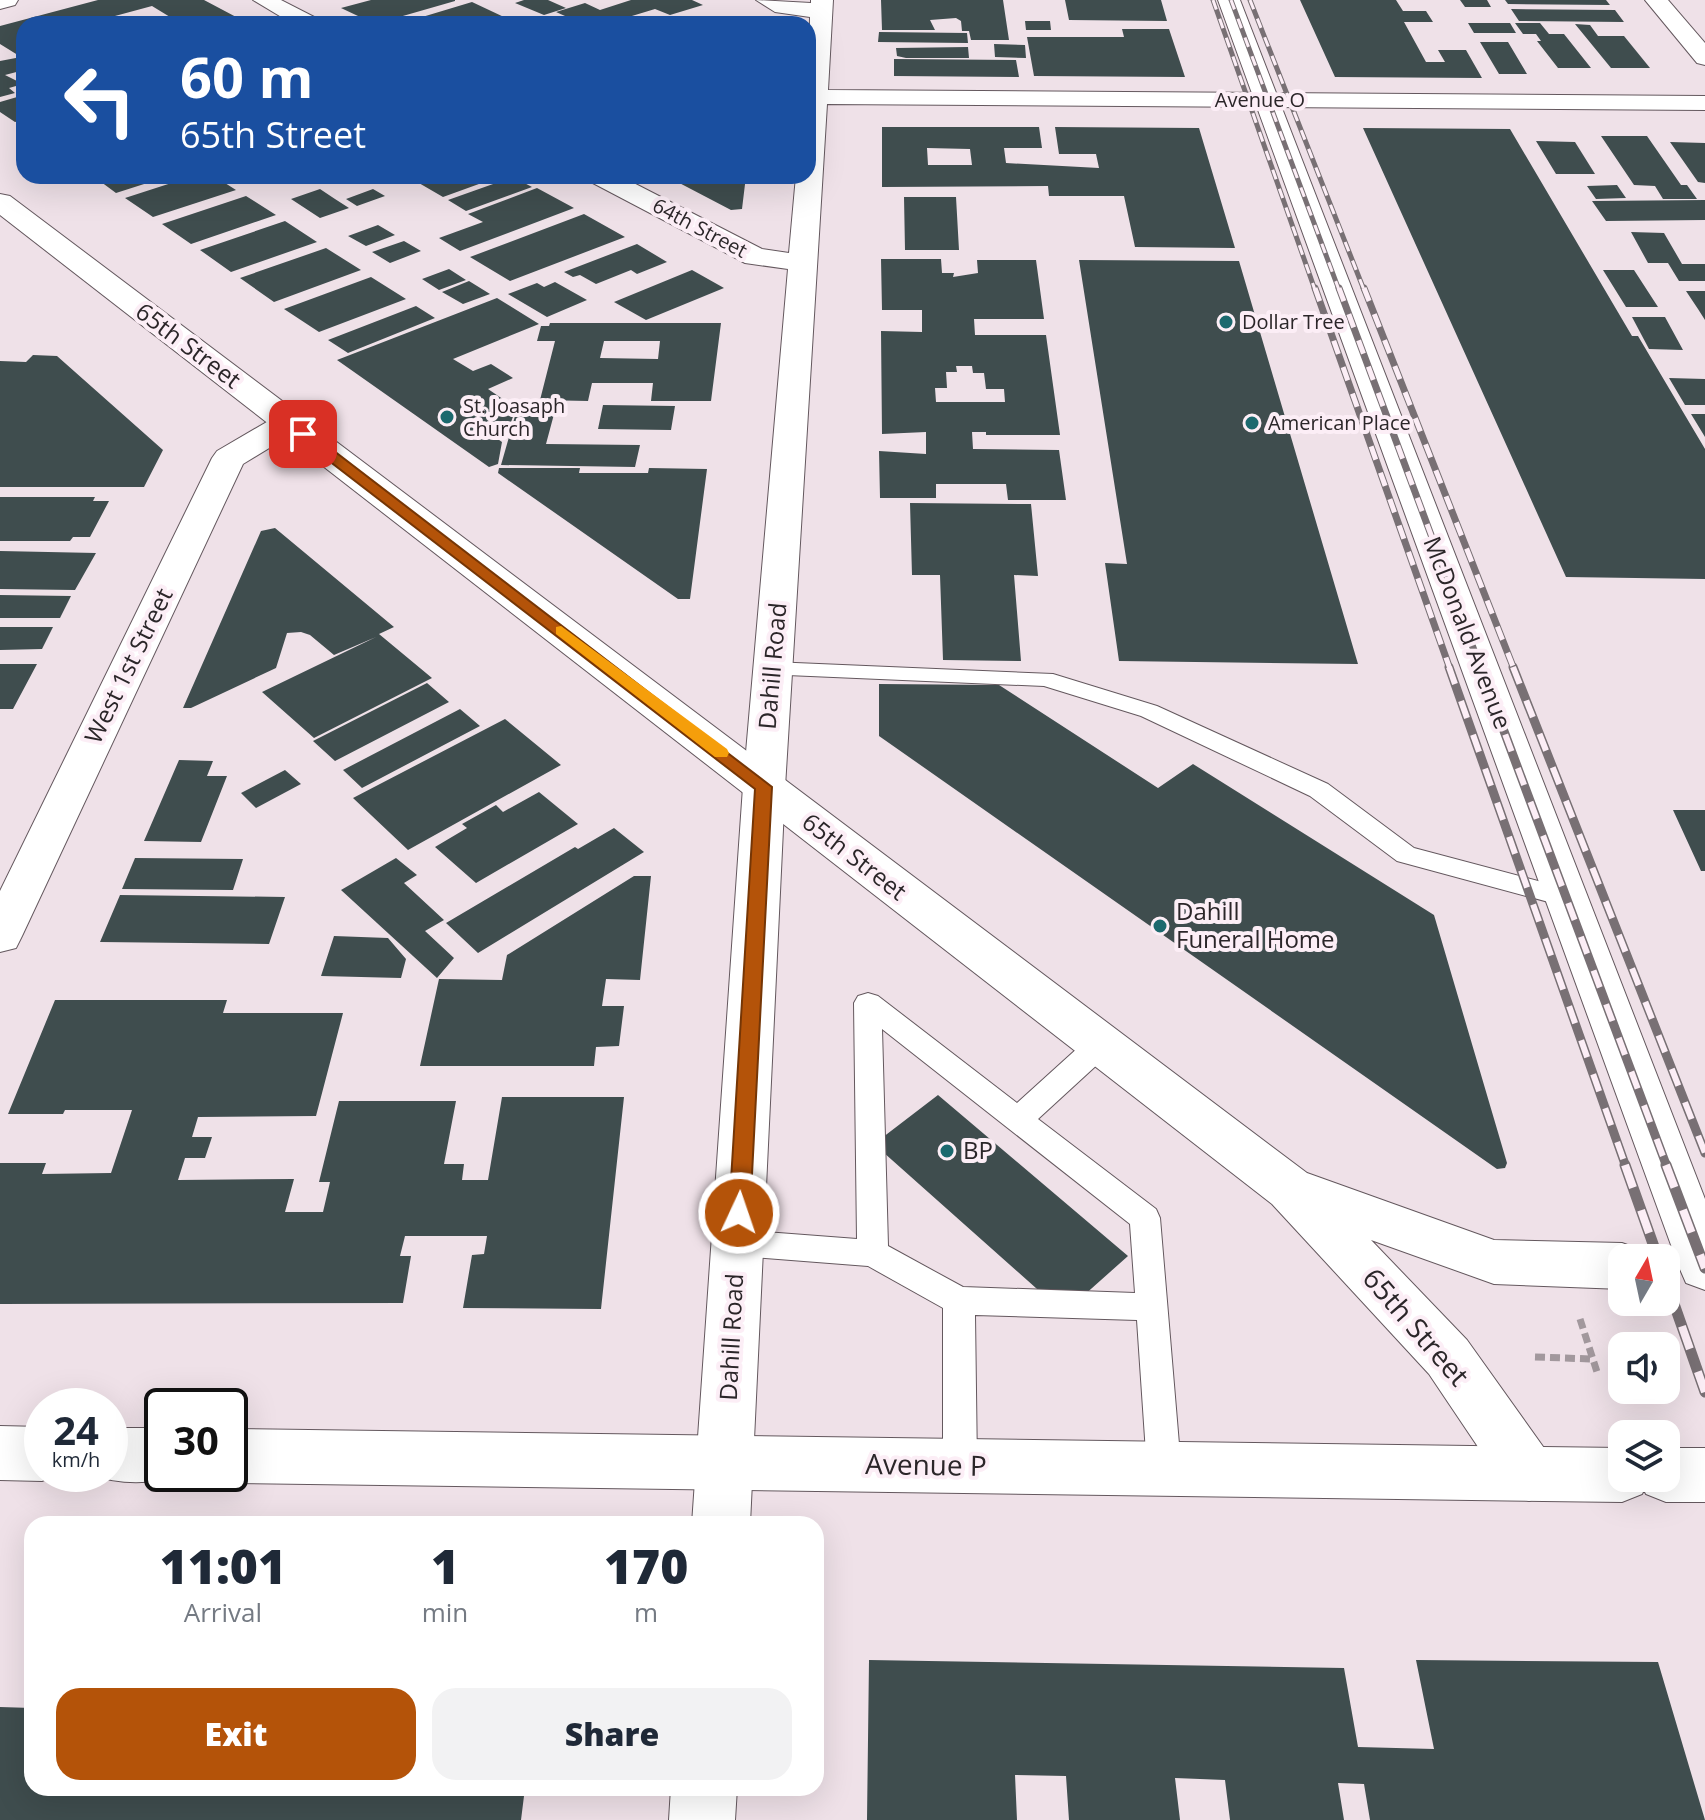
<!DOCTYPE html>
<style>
body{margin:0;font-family:"Open Sans",sans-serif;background:#f2f2f3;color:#1f2937;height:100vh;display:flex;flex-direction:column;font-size:30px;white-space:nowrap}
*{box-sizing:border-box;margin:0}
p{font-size:26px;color:#747a83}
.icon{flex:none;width:44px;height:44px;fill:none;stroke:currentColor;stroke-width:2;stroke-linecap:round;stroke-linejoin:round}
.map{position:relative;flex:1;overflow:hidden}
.sheet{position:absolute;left:24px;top:1516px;width:800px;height:280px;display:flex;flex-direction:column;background:#fff;border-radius:24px;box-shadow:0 8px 32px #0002}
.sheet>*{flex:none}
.banner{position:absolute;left:16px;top:16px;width:800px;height:168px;border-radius:24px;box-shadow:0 8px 32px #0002;background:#1a4fa0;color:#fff;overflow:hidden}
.needle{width:52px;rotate:9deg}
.buttons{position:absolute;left:1608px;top:1244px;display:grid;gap:16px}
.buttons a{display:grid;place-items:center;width:72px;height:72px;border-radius:16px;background:#fff;box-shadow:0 8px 32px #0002;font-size:40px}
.speed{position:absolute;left:24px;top:1388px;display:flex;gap:16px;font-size:40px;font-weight:700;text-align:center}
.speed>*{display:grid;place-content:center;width:104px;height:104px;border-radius:50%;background:#fff;box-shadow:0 8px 32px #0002;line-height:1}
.speed small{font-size:20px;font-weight:400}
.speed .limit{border:4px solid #111;border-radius:12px;background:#fff;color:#111}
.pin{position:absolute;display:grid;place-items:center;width:68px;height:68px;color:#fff;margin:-34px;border-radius:16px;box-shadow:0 4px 12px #0006}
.me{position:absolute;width:88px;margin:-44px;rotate:3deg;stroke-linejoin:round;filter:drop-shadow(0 0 6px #0008)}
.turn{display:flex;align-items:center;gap:28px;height:168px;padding:0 32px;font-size:36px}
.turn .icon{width:104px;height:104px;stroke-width:2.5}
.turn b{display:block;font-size:56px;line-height:68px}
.eta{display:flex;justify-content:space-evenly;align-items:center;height:136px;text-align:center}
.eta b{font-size:48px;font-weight:800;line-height:56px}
.button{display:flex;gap:16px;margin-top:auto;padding:16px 32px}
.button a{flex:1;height:92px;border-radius:24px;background:#b45309;color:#fff;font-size:32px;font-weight:800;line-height:92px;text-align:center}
.button a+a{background:#f2f2f3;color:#1f2937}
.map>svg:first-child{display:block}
.building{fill:#3f4d4e;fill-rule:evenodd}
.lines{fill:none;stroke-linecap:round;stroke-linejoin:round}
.lane-casing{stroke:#64585e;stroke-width:2}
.street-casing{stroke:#64585e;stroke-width:2}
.secondary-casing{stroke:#64585e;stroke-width:2}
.primary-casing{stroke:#64585e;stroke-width:2}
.path{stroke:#a2989d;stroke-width:7;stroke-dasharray:10 5;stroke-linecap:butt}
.lane{fill:#fff;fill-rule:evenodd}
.street{fill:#fff;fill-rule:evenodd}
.secondary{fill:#fff;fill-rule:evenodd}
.primary{fill:#fff;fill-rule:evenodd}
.rail-far3-casing{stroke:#787074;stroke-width:5}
.rail-far2-casing{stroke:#787074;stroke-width:7}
.rail-far1-casing{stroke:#787074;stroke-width:9}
.rail-casing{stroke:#787074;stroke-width:11}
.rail-far3{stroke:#fceef6;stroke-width:3;stroke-dasharray:10;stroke-linecap:butt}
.rail-far2{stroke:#fceef6;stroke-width:5;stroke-dasharray:14;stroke-linecap:butt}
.rail-far1{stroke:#fceef6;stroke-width:6;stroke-dasharray:18;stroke-linecap:butt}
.rail{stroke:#fceef6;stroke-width:8;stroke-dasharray:24;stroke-linecap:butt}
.route{fill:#b45309;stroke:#753606;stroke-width:2}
.slow{fill:#f59e0b}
.poi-dot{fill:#1c696e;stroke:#fceef6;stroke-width:3}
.labels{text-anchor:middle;stroke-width:8;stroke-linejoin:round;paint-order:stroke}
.far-street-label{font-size:20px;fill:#2b2629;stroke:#fceef6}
.far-poi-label{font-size:20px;fill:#2b2629;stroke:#fceef6;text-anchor:start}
.street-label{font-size:24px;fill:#2b2629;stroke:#fceef6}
.poi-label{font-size:24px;fill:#2b2629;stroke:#fceef6;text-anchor:start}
.near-street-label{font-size:28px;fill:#2b2629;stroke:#fceef6}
</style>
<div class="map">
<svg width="1705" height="1820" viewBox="0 0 1705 1820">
<rect width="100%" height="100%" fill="#efe1e8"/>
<path class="building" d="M98,0H204L238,18L218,24H146L170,17L152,6L115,16L129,24H24V70L5,75L23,84L9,88L15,93L0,97V61L21,57L0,44V26Z
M371,0H455V1L375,24L341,8Z
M524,0H548L566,8L544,15L515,3Z
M631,0H692L703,5L670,15L655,9L622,19L634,24H583L556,12L585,3L600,10Z
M881,0H1003L1009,40H971L969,31H962L961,21L956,18L930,20L935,30H882Z
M1065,0H1161L1167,21L1069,20Z
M1300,0H1396L1403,11H1426L1433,22H1404L1426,62H1445L1438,50H1466L1482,78L1335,77Z
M1460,0H1487L1491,7H1465Z
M1505,0H1606L1610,5L1508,4Z
M472,2L506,18L485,24H399Z
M1511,9L1615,10L1624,22L1519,21Z
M672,16H735L734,24H663L664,18Z
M1025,21H1050L1051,30H1026Z
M1468,23H1510L1516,33H1474Z
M1515,23H1540L1549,34H1564L1591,68H1558L1537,41H1541L1536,34H1523Z
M1575,24L1590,25L1598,36H1624L1650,68H1611Z
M1122,29H1169L1185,77L1034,76L1027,37H1124Z
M879,32L967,33L968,43L878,42Z
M1480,42H1508L1527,74H1499Z
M994,44L1025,45L1026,58L995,57Z
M968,47L969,58H906L897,56L896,48Z
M894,59L1016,60L1019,77L894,76Z
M24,95V120L15,122L0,112V102Z
M882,127H1039L1042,148H1004L1006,163L1099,168L1096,154H1059L1055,127L1199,128L1235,248L1135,247L1124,196H1049L1048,186L882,187ZM927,148L970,149L972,165H928Z
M1363,128L1510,129L1632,336H1638L1705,449V579L1566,577Z
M1601,136H1647L1681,185H1687L1697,199H1663L1655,186L1634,185Z
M1536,141L1575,142L1595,174H1556Z
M1670,142L1705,143V183L1698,182Z
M93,176H166V177L116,193Z
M193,176H214L236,190L153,217L125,198Z
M420,176H501L443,197L412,179Z
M666,176H746L742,209L731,210Z
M513,177L532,187L466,211L448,200Z
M1617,185L1626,198L1596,199L1587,186Z
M537,188L574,208L460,251L439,238L483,222L468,214Z
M320,189L335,199L349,208L320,218L291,199Z
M373,189L385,196L357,206L346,199Z
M246,196L276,215L191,244L162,224Z
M904,197H956L959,250H905Z
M1705,200V220L1606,221L1592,201Z
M584,214L625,237L510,281L470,257Z
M285,221L317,242L231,272L200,250Z
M378,225L395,235L366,246L348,236Z
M1631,232L1664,233L1682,264H1705V281H1679L1668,263H1648Z
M404,241L421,251L390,263L372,252Z
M637,244L667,262L637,274L631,270L596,284L580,275L573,277L564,272Z
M326,248L361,270L274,302L240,278Z
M881,259H941L942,273H954L953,277L978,273L977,260H1036L1044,319H974L975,335H1046L1060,435H986V432H972L973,449L1059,450L1066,500H1008L1006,484H936V498H880L879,451L926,454V432L882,434L881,331L922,332V310H882ZM956,366H972L973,373H984L986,389H1004L1005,402H936L935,388H947L946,372H957Z
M1079,260L1239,261L1358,664L1119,661L1105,563L1127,564Z
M449,269L466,280L439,290L422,279Z
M692,270L724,288L646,320L614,302Z
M1603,270H1634L1658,307H1626Z
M371,277L406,299L319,332L284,309Z
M469,281L490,294L463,304L442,292Z
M555,282L587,300L547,317L508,294L537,283L544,287Z
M1686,291H1705V320L1698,309Z
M497,298L539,324L453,359L473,371L491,364L513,378L488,389L516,408L509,428L492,435L502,442L498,464L489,467L337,360Z
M416,306L435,318L348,353L328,340Z
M1632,317H1665L1683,350L1649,349Z
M550,323H721L711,401H651L653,383H592L588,401L540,400L555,341H537L541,326H549ZM604,341H660L658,359L600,358Z
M33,355L57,356L163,450L144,487H0V361L26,362Z
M1669,378L1705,379V405H1685Z
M519,402L557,403L546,444L640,445L635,467L501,465Z
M603,405L675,406L671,430L598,429Z
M1691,414H1705V437Z
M499,468H580L579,473H648L649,468L707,469L690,599H678L498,473Z
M0,497H95L93,501H109L90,537H73L70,541H0Z
M910,503L1031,504L1038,576L1014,575L1021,661L943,660L940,575H912Z
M275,528L394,627L379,634L432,678L314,738L262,692L376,637L334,655L310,635L301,632L287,633L276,668L191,708H183L261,531Z
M0,551L96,553L75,590L0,589Z
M0,595L71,596L60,618H0Z
M0,627H53L42,649L0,650Z
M0,664H37L13,709H0Z
M427,683L449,702L335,761L313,741Z
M879,684L999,685L1158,788L1193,764L1434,915L1507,1163L1505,1168L1497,1169L879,736Z
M460,709L480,726L362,788L343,770Z
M505,719L561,765L408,850L353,798Z
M179,760L213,761L207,776H227L201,842L144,841Z
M285,770L301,784L256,808L241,793Z
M539,792L578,824L476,883L435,847L467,828L462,824L496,805L503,812Z
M1673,810H1705V871H1701Z
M614,828L644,852L478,953L446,923L575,847L578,849Z
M135,858L243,859L233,890L122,889Z
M396,858L417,875L404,883L444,920L425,931L454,958L437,978L341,890Z
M634,876H651L640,980L606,979L602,1006H624L619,1046L596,1047L594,1066H420L439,979L502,980L507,955Z
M120,895L285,897L269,944L100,942Z
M334,936L388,938L406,959L401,978L321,976Z
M55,1000H227L223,1013H343L316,1116L198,1117L192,1137H212L205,1158H185L178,1180L294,1179L285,1212H323L330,1182H319L339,1101H456L444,1164H464L462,1180H488L502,1097H624L601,1309L463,1308L472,1255L484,1254L487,1236H405L400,1256H411L403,1303L0,1304V1163H46L42,1174L111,1173L132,1110H65L63,1114H8Z
M938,1095L1128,1256L1064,1313L874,1144Z
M869,1660L1344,1668L1358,1747L1434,1749L1416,1660L1658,1662L1705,1820H1370L1364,1784L1338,1783L1344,1820H1230L1225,1780L1175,1778L1180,1820H1069L1066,1776L1015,1775L1017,1820H867Z
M0,1707L32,1708V1788H525L521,1820H0Z"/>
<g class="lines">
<g class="lane-casing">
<path id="lane" d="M772,662L1053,674L1157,706L1328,784L1414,848L1576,891L1580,898L1576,905L1567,907L1397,861L1310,796L1141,716L1044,686L764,674L761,669L764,664Z
M868,993L878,996L1017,1103L1091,1036L1101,1033L1111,1036L1115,1044L1111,1052L1038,1119L1156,1209L1160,1218L1181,1468L1176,1479L1164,1484L1152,1479L1147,1468L1137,1320L975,1315L977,1466L972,1477L960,1482L948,1477L943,1466V1308L868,1266L738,1256L727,1252L723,1243L727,1234L738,1230L857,1239L854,1003L858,996ZM882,1029L1130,1224L1135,1293L963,1287L888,1246Z"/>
</g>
<g class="street-casing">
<path id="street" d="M0,0H18L15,5L0,9Z
M253,0H281L318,19L321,24H293Z
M756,0L811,3V0H833L828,90L1705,96V110L827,104L785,787L750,1524H692L743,787L788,269L745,263L591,182L587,176H620L762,249L789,253L796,176H808L810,17L775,12Z
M1645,0H1668L1705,43V65L1697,63Z
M288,413L299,416L304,423L299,430L243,464L22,936L16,948L0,952V891L212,458L217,451L277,416Z
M671,1788H737L735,1820H669Z"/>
</g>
<g class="secondary-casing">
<path id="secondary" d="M1218,0H1240L1705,1199V1290L1686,1283L1679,1267Z
M0,194L10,196L1307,1173L1494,1240L1622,1243L1641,1250L1644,1258H1622V1289L1494,1284L1371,1240L1467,1340L1549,1455L1558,1474L1549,1493L1529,1501L1509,1493L1429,1374L1272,1204L0,215Z"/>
</g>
<g class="primary-casing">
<path id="primary" d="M0,1426L42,1427V1474H59L42,1481L0,1480Z
M110,1428H162V1474H182C153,1485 119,1485 90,1474H110Z
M230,1429L1622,1448V1478H1666V1448H1705V1502H1666L1646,1494L1644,1490L1642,1494L1622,1502L230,1483L209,1474H230Z"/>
</g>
<path class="path" d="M1580,1319L1598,1375
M1535,1357L1593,1359"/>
<use href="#lane" class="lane"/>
<use href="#street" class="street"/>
<use href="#secondary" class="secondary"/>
<use href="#primary" class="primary"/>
<g class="rail-far3-casing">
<path id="rail-far3" d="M1213,0L1315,290
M1231,0L1339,290
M1250,0L1364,290"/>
</g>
<g class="rail-far2-casing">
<path id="rail-far2" d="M1315,288L1450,669
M1339,288L1481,669
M1364,288L1514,669"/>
</g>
<g class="rail-far1-casing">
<path id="rail-far1" d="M1449,667L1626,1167
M1480,667L1667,1167
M1513,667L1705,1153"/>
</g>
<g class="rail-casing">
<path id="rail" d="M1625,1165L1658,1258
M1666,1165L1705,1268
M1666,1281L1705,1392"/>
</g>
<use href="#rail-far3" class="rail-far3"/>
<use href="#rail-far2" class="rail-far2"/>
<use href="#rail-far1" class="rail-far1"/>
<use href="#rail" class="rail"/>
</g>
<path class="route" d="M298,431H308L772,787L750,1213L747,1219L739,1222L732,1219L729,1213L755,789L298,437Z"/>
<path class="slow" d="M561,626L727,749L729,753L727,757H715L556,634V627Z"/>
<g class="poi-dot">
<circle cx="1226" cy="322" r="8"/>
<circle cx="447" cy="417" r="8"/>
<circle cx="1252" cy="423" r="8"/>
<circle cx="1160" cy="926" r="8"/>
<circle cx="947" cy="1151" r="8"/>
</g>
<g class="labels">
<g class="far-street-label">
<text x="1260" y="107">Avenue O</text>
<text transform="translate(700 228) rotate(28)" y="7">64th Street</text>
</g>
<g class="far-poi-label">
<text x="1242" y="329">Dollar Tree</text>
<text x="463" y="413">St. Joasaph<tspan x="463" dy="23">Church</tspan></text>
<text x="1268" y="430">American Place</text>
</g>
<g class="street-label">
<text transform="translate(188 346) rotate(37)" y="8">65th Street</text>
<text transform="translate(1467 633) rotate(69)" y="8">McDonald Avenue</text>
<text transform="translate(129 666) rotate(-64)" y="8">West 1st Street</text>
<text transform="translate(773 666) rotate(-85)" y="8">Dahill Road</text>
<text transform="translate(854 857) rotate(38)" y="8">65th Street</text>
<text transform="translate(732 1337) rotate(-87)" y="8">Dahill Road</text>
</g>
<g class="poi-label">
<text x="1176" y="920">Dahill<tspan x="1176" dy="28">Funeral Home</tspan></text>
<text x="963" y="1159">BP</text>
</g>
<g class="near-street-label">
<text transform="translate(1416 1327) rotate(49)" y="10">65th Street</text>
<text transform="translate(926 1465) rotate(1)" y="10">Avenue P</text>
</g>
</g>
</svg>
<div class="buttons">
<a><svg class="needle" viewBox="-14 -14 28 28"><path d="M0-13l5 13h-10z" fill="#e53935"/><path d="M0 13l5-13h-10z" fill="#747a83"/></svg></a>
<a><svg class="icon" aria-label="sound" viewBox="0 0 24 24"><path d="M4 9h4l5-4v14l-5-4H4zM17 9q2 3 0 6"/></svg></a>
<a><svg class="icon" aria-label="layers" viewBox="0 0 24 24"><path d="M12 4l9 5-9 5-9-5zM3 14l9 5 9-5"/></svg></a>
</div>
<div class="speed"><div>24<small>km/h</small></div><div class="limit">30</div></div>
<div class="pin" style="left:303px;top:434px;background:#d93025"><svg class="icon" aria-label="arrive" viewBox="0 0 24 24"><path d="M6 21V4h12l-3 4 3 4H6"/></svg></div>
<svg class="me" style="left:739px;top:1213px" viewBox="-20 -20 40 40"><circle r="17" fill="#b45309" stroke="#fff" stroke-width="3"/><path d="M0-11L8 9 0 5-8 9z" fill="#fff"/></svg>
<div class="banner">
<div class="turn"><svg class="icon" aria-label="left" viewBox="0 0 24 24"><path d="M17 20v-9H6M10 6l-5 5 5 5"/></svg><div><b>60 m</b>65th Street</div></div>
</div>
<section class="sheet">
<div class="eta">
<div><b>11:01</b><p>Arrival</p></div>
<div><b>1</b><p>min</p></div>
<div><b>170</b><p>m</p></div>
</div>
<div class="button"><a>Exit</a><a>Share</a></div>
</section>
</div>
